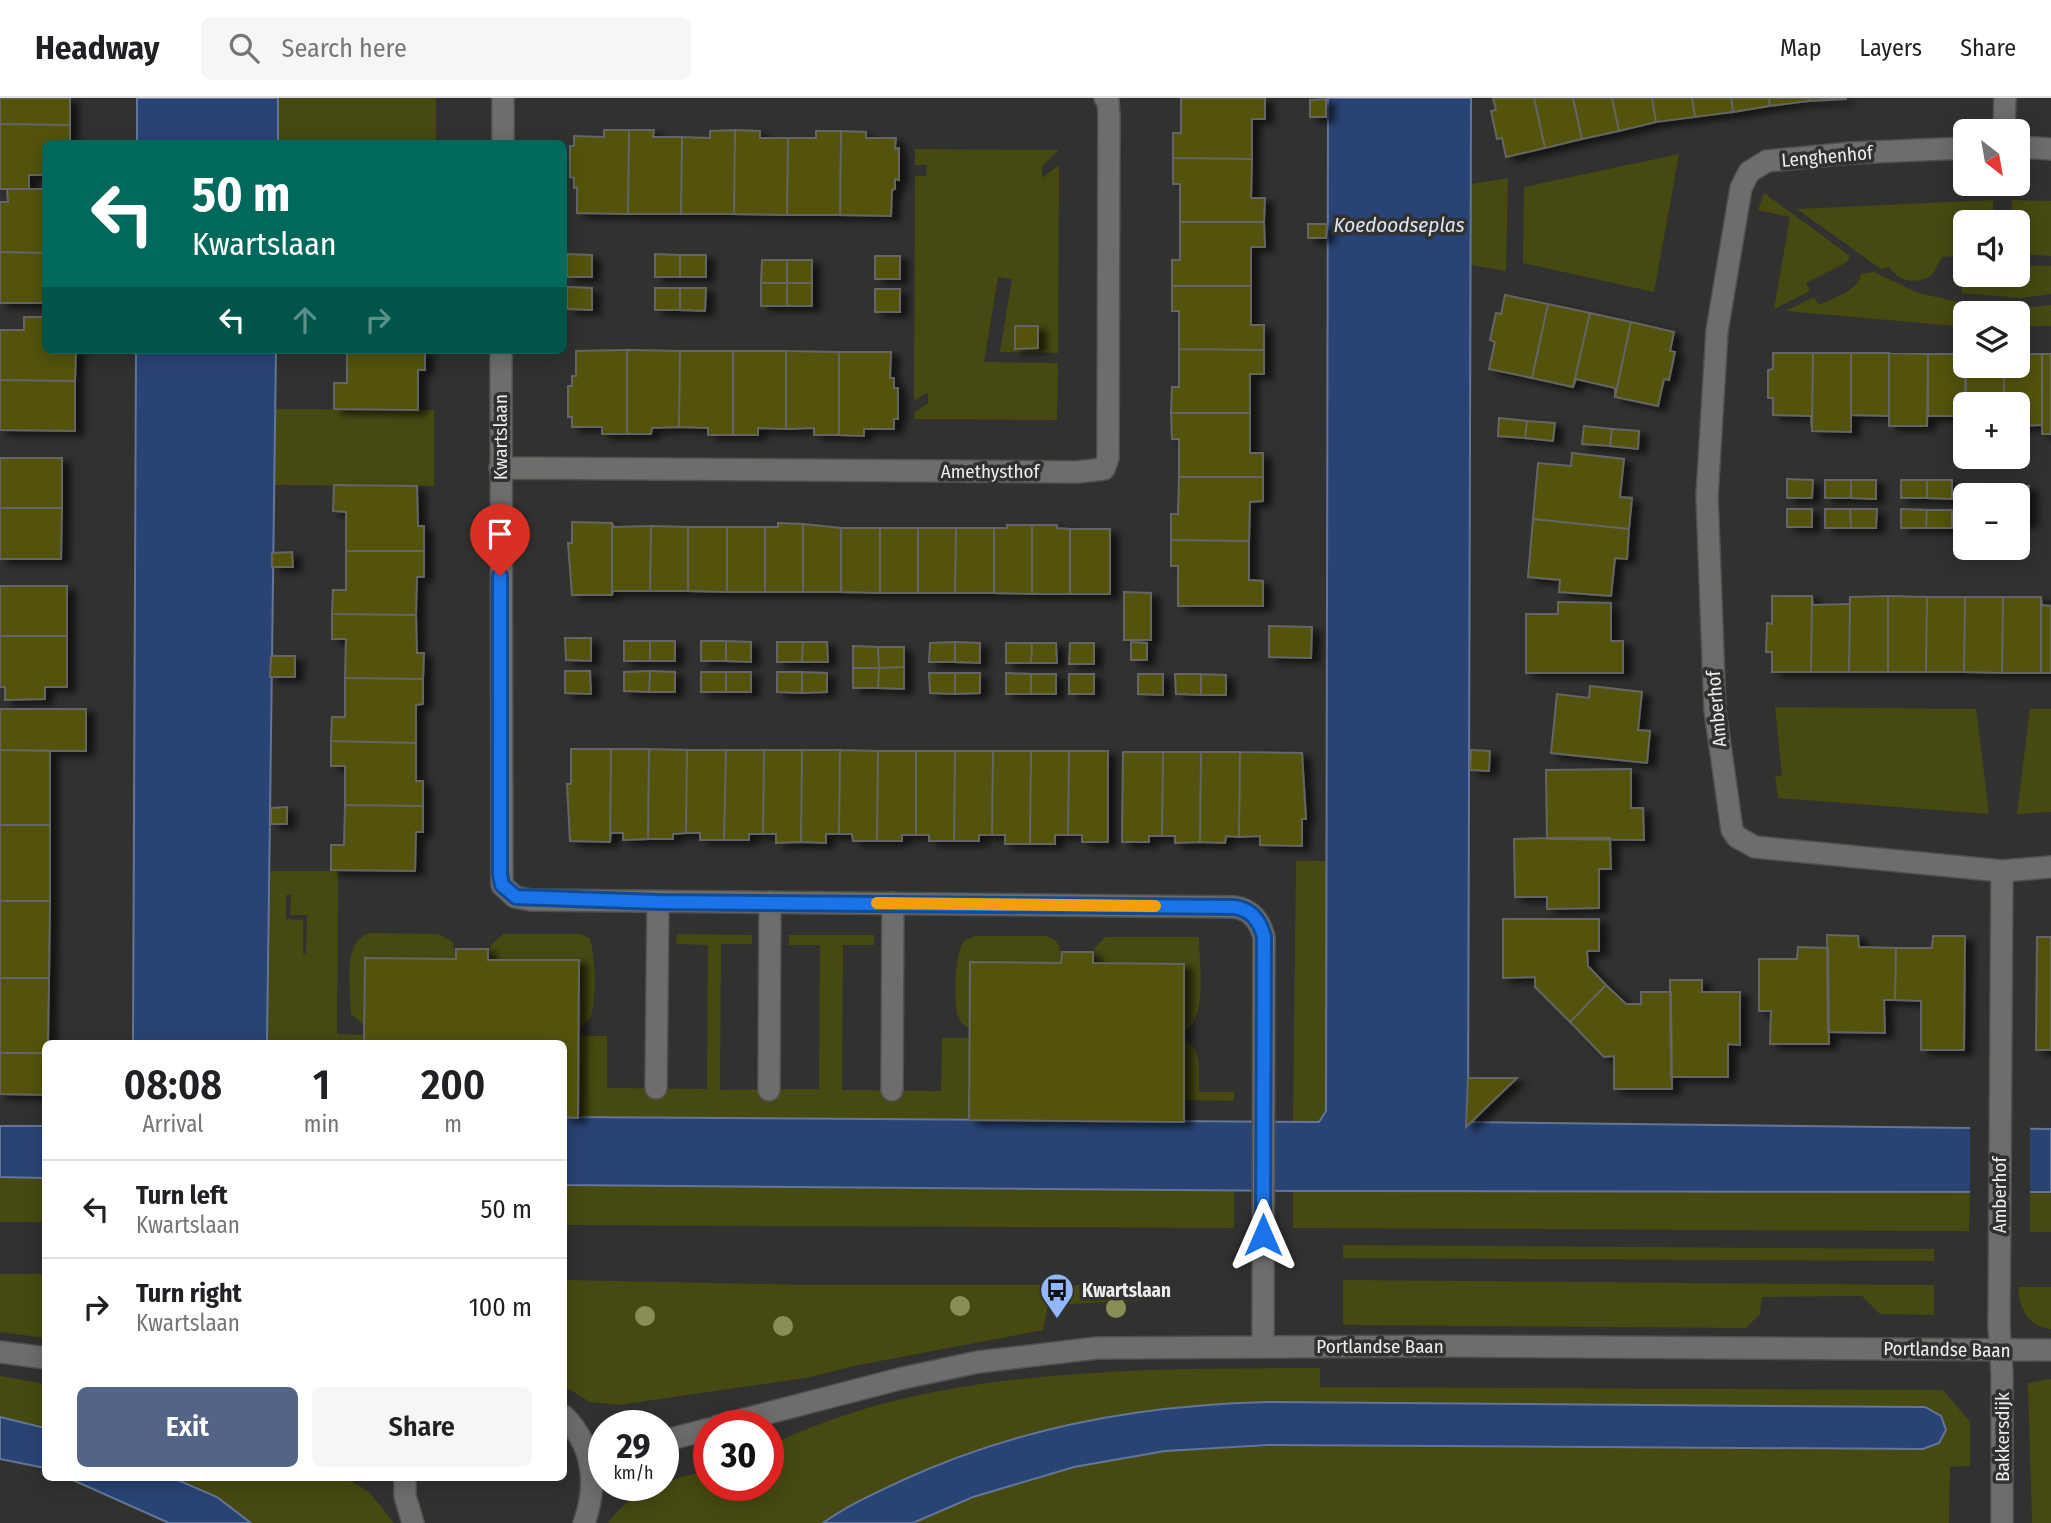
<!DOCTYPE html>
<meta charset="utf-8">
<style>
body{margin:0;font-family:"Fira Sans Condensed",sans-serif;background:#f6f6f6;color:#202124;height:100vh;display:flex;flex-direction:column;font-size:26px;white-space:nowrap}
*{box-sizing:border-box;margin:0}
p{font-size:23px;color:#757577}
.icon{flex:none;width:38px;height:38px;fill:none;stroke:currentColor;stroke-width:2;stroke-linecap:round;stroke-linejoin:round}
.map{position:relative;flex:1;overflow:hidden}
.drawer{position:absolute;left:42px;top:942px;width:525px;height:441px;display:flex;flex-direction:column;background:#fff;border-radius:10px;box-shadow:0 4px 18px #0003}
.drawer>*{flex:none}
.top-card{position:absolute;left:42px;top:42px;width:525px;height:214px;border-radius:10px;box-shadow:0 4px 18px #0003;background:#00695c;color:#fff;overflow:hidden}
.needle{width:46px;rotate:149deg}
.fabs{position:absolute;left:1953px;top:21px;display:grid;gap:14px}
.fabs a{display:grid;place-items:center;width:77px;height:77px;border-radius:10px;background:#fff;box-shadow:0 4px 18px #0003;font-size:35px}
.speed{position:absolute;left:588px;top:1312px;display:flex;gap:14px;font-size:35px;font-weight:700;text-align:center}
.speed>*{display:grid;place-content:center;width:91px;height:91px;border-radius:50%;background:#fff;box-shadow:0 4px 18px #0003;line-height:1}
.speed small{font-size:18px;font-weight:400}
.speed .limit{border:10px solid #d22;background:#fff;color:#111}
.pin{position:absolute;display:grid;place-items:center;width:60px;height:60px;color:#fff;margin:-72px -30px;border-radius:50% 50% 50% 0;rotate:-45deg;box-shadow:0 0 7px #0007}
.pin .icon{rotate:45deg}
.me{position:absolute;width:77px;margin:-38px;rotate:0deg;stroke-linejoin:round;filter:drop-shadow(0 0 5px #0008)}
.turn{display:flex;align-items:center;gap:24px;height:147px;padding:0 35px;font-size:32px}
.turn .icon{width:91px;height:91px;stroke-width:2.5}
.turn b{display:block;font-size:49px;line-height:60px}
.lanes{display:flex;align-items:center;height:66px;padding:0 35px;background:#0003;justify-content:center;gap:35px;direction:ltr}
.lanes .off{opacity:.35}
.eta{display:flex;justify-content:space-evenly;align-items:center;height:119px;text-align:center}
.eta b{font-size:42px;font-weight:600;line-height:49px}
.primary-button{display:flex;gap:14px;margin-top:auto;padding:14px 35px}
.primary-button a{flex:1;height:80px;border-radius:10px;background:#536486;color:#fff;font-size:28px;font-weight:600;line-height:80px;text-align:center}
.primary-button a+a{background:#f6f6f6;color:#202124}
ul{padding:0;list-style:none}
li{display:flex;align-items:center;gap:21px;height:98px;padding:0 35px;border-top:2px solid #e0e0e0}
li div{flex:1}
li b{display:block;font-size:26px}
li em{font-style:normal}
header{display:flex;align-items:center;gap:42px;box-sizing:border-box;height:98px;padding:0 35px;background:#fff;border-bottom:2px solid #e0e0e0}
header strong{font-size:33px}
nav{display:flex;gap:38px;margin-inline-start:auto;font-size:24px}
.search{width:490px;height:63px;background:#f6f6f6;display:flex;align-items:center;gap:18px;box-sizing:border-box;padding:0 24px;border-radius:10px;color:#757577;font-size:26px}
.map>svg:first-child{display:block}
.green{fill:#474912;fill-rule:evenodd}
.water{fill:#294374;stroke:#647698;stroke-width:2}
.pier{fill:#31312f}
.building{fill:#525308;stroke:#656563;stroke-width:2;filter:url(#shadow)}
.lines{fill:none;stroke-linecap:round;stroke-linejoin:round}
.lane-casing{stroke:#50504e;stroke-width:24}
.street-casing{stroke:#50504e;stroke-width:24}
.secondary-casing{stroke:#50504e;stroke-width:24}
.lane{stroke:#6d6d6b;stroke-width:21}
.street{stroke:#6d6d6b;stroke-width:21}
.secondary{stroke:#6d6d6b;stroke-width:21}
.tree{fill:#8b8d57}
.route-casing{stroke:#114b97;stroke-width:18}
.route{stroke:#1a73e8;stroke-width:12}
.slow{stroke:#f59e0b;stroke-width:12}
.labels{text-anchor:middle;stroke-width:7;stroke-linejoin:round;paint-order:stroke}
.street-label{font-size:19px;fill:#ededec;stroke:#31312f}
.poi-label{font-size:19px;font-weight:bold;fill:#ededec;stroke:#31312f;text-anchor:start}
.water-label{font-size:21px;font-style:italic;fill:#dce5f5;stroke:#31312f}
</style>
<header>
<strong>Headway</strong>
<div class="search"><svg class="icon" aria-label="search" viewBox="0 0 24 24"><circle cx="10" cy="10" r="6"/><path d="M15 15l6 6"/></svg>Search here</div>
<nav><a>Map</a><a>Layers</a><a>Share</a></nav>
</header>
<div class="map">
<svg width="2051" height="1425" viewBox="0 0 2051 1425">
<defs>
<filter id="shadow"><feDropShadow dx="8" dy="4.5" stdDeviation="3.5" flood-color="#0009"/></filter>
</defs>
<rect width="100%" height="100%" fill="#31312f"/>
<path class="green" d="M278,0H436V45H278Z
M915,51L1059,52L1042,68V80L1059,67L1058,255L1000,254L1012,181L998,179L984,264L1058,265L1057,322L914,321V315L928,305V294L914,303L915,78H926L927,67H915Z
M1679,56L1654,194L1523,165L1524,89Z
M1508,80L1506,173L1471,167V86Z
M1764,95L1850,158L1847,164L1806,185L1810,193L1774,211L1790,119L1758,112Z
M1993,102V124H1965V157L1942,159L1932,177C1915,187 1900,184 1889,169L1881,171L1797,111Z
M2012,102L2051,103V158L2018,156V124H2012Z
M2018,167L2051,168V196L2020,200L1962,195V172L1965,177H2018Z
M1874,174L1918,195L1990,211V215H1965V227L1956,228L1785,213L1814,199L1819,207C1832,200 1859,193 1861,176Z
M2051,207V228H2018L2017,211Z
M276,311L434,312V388L273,387Z
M1775,609L1976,611L1989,716L1778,700L1775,678H1782Z
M2030,611H2051V714L2017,716Z
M1296,763H1326V1014L1319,1024H1293Z
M269,773H338L337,936L363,937V945H267ZM286,797H291L290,817H307L306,855L303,856V822L286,821Z
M371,835L438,836L453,844L456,861H365L364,927L351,916C351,892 341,841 371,835Z
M503,836H580L589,840C596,850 596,906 591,918C589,924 585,926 580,929V862L489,861L490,848Z
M677,836L752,837V846H721L720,992L819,991L820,847H789V837H874V847H843L842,992L941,993L942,940H969V1022L579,1019L580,938H607V990L707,991L708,847L676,846Z
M975,838H1045C1060,842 1061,850 1061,865L970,864V931C965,928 961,925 958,919C953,905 955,854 964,843Z
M1106,839H1199C1199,864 1208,919 1185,933V866L1094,864L1095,849Z
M1185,942C1204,953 1198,974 1199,994H1234V1003L1184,1002Z
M0,1080H45V1124H0Z
M564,1087L1234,1092V1130L564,1127Z
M1293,1093H1970L1969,1133L1293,1130Z
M2030,1094H2051V1134H2030Z
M1343,1147L1934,1151V1163L1343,1160Z
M0,1176H45V1240L0,1234Z
M564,1182L816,1187H1169V1201L1048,1207L1043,1232L854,1268L811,1279L619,1307L590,1304L564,1288Z
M1343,1182L1934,1187V1217L1880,1216L1862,1198L1762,1199L1760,1216L1746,1230L1343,1227Z
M2018,1189H2051V1231C2028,1228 2019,1211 2018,1189Z
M1320,1270V1289L1943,1292L1970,1324V1368L1950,1369L1949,1425H913C994,1388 1077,1365 1165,1353L1941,1318L1925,1309C1782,1309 1639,1308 1496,1307C1290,1306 1100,1291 907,1380C878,1394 849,1406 823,1425H608C634,1390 669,1382 709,1372V1388H768V1349C928,1267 1144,1271 1320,1270Z
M0,1278L45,1286V1330L0,1319Z
M2051,1281V1425H2032L2028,1285Z
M171,1379H345L369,1394L394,1425H251L217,1399Z"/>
<path class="water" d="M137,0H278V45H137Z
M1328,0H1471L1468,1024L2051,1031V1094L1293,1093L564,1087V1019L1319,1024L1326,1013Z
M136,252H276L267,945H133Z
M0,1028H45V1080L0,1079Z
M1267,1304L1925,1309L1941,1318L1946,1332L1939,1345L1923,1351L1269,1347L1165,1353L1074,1369L973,1399L913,1425H823C848,1407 875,1395 903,1382C1018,1329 1141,1307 1267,1304Z
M0,1319L45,1330V1370L0,1361Z
M66,1379H171L217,1399L251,1425H169Z"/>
<path class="pier" d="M1970,1027L2030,1028V1098L1970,1097Z"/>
<path class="building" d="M0,0H70V27L0,26Z
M1181,0H1265V21H1252V61L1173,60V35H1181Z
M1493,0H1534L1545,50L1506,59L1502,40L1497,41L1491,13L1496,12Z
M1534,0H1573L1582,41L1545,50Z
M1573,0H1612L1619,33L1582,41Z
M1612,0H1652L1656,24L1619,33Z
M1652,0H1692L1695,19L1656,24Z
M1692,0H1731L1733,14L1695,19Z
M1731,0H1769L1770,8L1733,14Z
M1769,0H1808L1809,3L1770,8Z
M1808,0H1846V1L1809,3Z
M1326,1V19H1310V2Z
M0,26L70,27V46H46V77H29V91H0Z
M604,32H629L628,116L577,115V89L574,90V80L570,79V48H574V38L604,39Z
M629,32H654L653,39H682L681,116H628Z
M735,32L760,33V40H788L787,117L734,116Z
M735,32L734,116H681L682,39L710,40V33Z
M816,33H841L840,117H787L788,40H816Z
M841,33L866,34V40H896L895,51L899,50V82L895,81V91L892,92L891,118L840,117Z
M1173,60L1252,61L1251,100H1265L1264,124H1180V86H1173Z
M7,91H45L46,155L0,154V104H8Z
M1180,124H1264L1265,149H1251V188H1172V162H1180Z
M1308,126H1327L1326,140H1308Z
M0,154L46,155V205H0Z
M567,156L592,157V179H567Z
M655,156L680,157V179H655Z
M680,157H706V179H680Z
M875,158H900V181H875Z
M762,162H787V185H761Z
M787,162H812V185H787Z
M761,185H787V208H761Z
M787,185H812V208H787Z
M1172,188H1251V227H1264V252L1179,251V213H1172Z
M567,189L592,190V212L567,211Z
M655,190H680V212H655Z
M680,190H706L705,213L680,212Z
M875,191H900V214H875Z
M1505,197L1548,206L1532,280L1489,271L1495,244L1490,242L1496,215L1501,216Z
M1548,206L1590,215L1573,289L1532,280Z
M1590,215L1631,224L1615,299V290L1576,281L1573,289Z
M24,219H46V252H76L75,283L0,282V232H24Z
M1631,224L1674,234L1670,253L1675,254L1669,282L1664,281L1658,308L1615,299Z
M1015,228H1038V250L1015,251Z
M1179,251L1264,252V276H1250V315H1171L1172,289H1179Z
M347,252H425V272H418V312L334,311V285H347Z
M627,252V336H602V329H572V319H568V288H572V278H576V253Z
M627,252L680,253L679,329L652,330L651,336H627Z
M680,253H733V337H708V330L679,329Z
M733,253H786V331L758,330V337H733Z
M786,253L839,254V337H814V330L786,331Z
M839,254H891L890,280H894V290H898V321H894V331H864V338L839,337Z
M1773,255H1813L1812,333L1811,318L1773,317V300H1768V272L1773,271Z
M1813,255H1851V334L1812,333Z
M1851,255H1889V318L1851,317Z
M1889,255L1928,256L1927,328H1889Z
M1928,256H1965V318H1928Z
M2018,256H2042V327L2018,328V306H2004V268H2018Z
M2042,256H2051V336H2042Z
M1966,268H2004V306H1966Z
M0,282L75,283V333L0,332Z
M1171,315H1250V355H1263V379H1179V341H1172Z
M1499,320L1527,323L1525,340L1498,338Z
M1527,323L1555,325L1553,343L1525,340Z
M1584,328L1612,331L1610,348L1582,346Z
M1612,331L1639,333L1638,351L1610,348Z
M1572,355L1624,361L1620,399L1632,400L1629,431L1533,421L1538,365L1571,368Z
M0,360H62V410H0Z
M1179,379H1263V403L1250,404L1249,443L1171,442V416H1178Z
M1787,381L1813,382L1812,400H1787Z
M1825,382H1851V400H1825Z
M1851,382H1876V401L1851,400Z
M1901,382H1927V400H1901Z
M1927,382H1952V401L1927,400Z
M334,387L417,388L418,428H424V453H346V414L333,413Z
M1978,387L2003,388V397H1978Z
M2003,388H2029V407H2018V397H2003Z
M2018,407H2029V425H2018Z
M0,410H62L61,461H0Z
M1787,411H1812V429H1787Z
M1825,411H1850L1851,430H1825Z
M1850,411H1877L1876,430H1851Z
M1901,411L1927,412L1926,430H1901Z
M1927,412H1952V430H1926Z
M1533,421L1629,431L1627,461L1615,460L1611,498L1559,494L1560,482L1528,479Z
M572,424L612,425V497H572L568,445H572Z
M612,425L614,429L651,428L650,493H613L612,497Z
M778,425L803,426V494H765V429H778Z
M803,426L841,430V494H803Z
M1007,427H1032V496L994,495V430H1007Z
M1032,427H1057V430L1070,431V496H1032Z
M651,428L688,429V493H650Z
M688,429H727V494L688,493Z
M727,429H765V494H727Z
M841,430H880V495L841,494Z
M880,430H918V495H880Z
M918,430H956L955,495H918Z
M956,430H994V495H955Z
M1070,431H1110V496H1070Z
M1171,442L1249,443V482L1263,483V508H1178V468H1171Z
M346,453H424V479H417L416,517L332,516L333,492H346Z
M292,454L293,469H272V455Z
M0,488H67V538H0Z
M1124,494L1151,495V542H1124Z
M1772,498H1812L1811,574H1772V554H1766L1767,525L1772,526Z
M1812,498L1813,507L1850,506L1849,574H1811Z
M1888,498L1927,499L1926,574H1888Z
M1888,498V574H1849L1850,499Z
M1927,499H1965L1964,574H1926Z
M1965,499H2003L2002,575L1964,574Z
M2003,499H2041V575H2002Z
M2041,499L2042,507L2051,508V575H2041Z
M1558,504L1611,505V543H1623V575H1526V516H1558Z
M332,516L416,517L417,555H424L423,581L345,580L346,541H332Z
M1269,528L1312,529L1311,560L1269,559Z
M0,538H67V589H45V601L5,602V589H0Z
M565,540H591V563L566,562Z
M624,543H650V563H624Z
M650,543H675V563H650Z
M701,543H726V563H701Z
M726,543L751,544V564L726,563Z
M777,544H803L802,564H777Z
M803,544H827L828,564H802Z
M955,544L980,545V565L955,564Z
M955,544V564H929L930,545Z
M1131,544L1147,545V562H1131Z
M1006,545H1032L1031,565H1006Z
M1032,545H1056L1057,565H1031Z
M1070,545H1094V566H1069Z
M853,548L878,549L879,570H853Z
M878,549H904V569L879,570Z
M271,558H295V579H270Z
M904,569V591L878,590L879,570Z
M853,570H879L878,590H853Z
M565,573H590L591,596L565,595Z
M650,573L675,574V594H649Z
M650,573L649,594L624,593V574Z
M701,574H726V594H701Z
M726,574H751V594H726Z
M777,574H802V595L777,594Z
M802,574L827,575V594L802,595Z
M929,575H955V596L930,595Z
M955,575H980V595L955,596Z
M1006,575L1031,576V596H1006Z
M1031,576H1056V596H1031Z
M1069,576H1094V596H1069Z
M1138,576H1163V597L1138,596Z
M1175,576H1201V597L1176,596Z
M1201,576L1226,577V597H1201Z
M345,580L423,581V606L416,607V645L331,643L332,619H345Z
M1590,588L1642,594L1638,632L1650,633L1647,665L1551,655L1557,596L1589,600Z
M0,611H86V653L0,652Z
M331,643L416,645V683H423V708L345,707V668H331Z
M571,651H611L610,744L570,743L567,686H571Z
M611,651H649L648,741L623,742V735H611L610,744Z
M649,651L687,652L686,735L673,736V741H648Z
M0,652L50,653V727H0Z
M687,652H726L724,742H700V735H686Z
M726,652H764L763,736H749V742H724Z
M764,652H802L801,744L776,745V736H763Z
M802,652H840L839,736H826V745L801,744Z
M840,652L878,653L877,743H853L852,736H839Z
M1471,652L1490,653L1489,673L1470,672Z
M878,653H916V737H902V743H877Z
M916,653H955L954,743H929V737H916Z
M955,653H993L992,737H979V743H954Z
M993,653H1031L1030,746H1005V737H992Z
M1031,653H1069L1068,737H1055V746H1030Z
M1069,653H1108V744H1082V737H1068Z
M1123,654H1163L1162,738H1149V744H1122Z
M1163,654H1201L1200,744L1175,745V738H1162Z
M1201,654H1240L1239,739L1226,738L1225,745L1200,744Z
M1240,654L1302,655L1306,721H1302V748L1260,747V738L1239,739Z
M1631,671V710H1643L1644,742L1547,741L1546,672Z
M345,707L423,708V734H416L415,773L331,772V747H344Z
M287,709V726H271V710Z
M0,727H50V803H0Z
M1547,740H1610L1611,771H1599V810L1547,811V799H1515L1514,741Z
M0,803H50L49,880H0Z
M1503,821H1599V853H1587L1588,868L1606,887L1570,924L1535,889V879L1503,880Z
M1827,837L1858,838L1859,849L1896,850L1895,902H1884L1885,935L1828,934Z
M1933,838H1965L1964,952H1921V903L1895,902L1896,850H1932Z
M2037,839H2051V952H2036Z
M1798,849L1828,850L1829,946H1770L1771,913H1759V861H1797Z
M456,851H488V862H579L578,1020L564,1019V945H364L365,860L456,861Z
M1062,854H1093V865L1184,866V1024L969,1022L970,864L1061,865Z
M0,880H49L48,945H46V955H0Z
M1670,882H1702V894H1740V947L1728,946V979H1671Z
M1606,887L1626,906H1641V894H1671L1672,991H1614V958L1604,959L1570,924Z
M0,955H46V997L0,996Z
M1468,980H1517L1466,1029Z"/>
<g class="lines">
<g class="lane-casing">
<path id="lane" d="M656,990L658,804
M769,992L770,804
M892,992L893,805"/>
</g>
<g class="street-casing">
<path id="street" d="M503,0V46
M2004,33L2005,0
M2018,49L2051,51
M1965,50L1851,55L1767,63L1749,74L1741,90L1717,233L1707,398L1715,612L1732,732L1737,739L1755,749L2002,773L2051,769
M501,252L502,787L515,799L531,802L1234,809C1251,811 1260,823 1264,839L1263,1248
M500,370L1077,374L1104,371L1108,360L1109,18L1108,3L1105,0
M2002,1425V1275L1999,1228L2002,773"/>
</g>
<g class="secondary-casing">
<path id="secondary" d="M0,1254L46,1260
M564,1318C594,1349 598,1386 584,1425
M718,1328L903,1280L978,1264L1097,1250L1451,1248L2051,1252
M663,1343L709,1331
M405,1379V1398L413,1425"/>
</g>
<use href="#lane" class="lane"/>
<use href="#street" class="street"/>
<use href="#secondary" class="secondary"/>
</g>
<g class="tree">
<circle cx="960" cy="1208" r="10"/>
<circle cx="1116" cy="1210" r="10"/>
<circle cx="645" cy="1218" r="10"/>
<circle cx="783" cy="1228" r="10"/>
</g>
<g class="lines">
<g class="route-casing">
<path id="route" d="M500,478V776L502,787L516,799L658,804L1234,809C1251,811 1260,823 1264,839L1263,1137"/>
</g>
<use href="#route" class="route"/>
<path class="slow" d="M877,805L1155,808"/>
</g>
<defs>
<g id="bus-pin" transform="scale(1.75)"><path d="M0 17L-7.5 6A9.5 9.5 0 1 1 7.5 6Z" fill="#92b7fd" stroke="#31312f"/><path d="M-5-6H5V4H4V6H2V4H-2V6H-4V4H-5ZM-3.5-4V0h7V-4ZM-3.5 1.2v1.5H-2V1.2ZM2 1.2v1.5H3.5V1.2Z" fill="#111"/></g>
</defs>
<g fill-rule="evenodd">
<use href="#bus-pin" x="1057" y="1192"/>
</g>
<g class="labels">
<g class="street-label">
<text transform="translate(1827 58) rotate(-5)" y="7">Lenghenhof</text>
<text transform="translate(500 339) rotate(-90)" y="7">Kwartslaan</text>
<text x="990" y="380">Amethysthof</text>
<text transform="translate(1716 611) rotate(-95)" y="7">Amberhof</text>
<text transform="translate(1999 1097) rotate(-90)" y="7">Amberhof</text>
<text x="1380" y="1255">Portlandse Baan</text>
<text transform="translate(1947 1251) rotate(1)" y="7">Portlandse Baan</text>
<text transform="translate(2002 1339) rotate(-90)" y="7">Bakkersdijk</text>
</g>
<g class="poi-label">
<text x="1082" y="1199">Kwartslaan</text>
</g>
<g class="water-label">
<text x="1399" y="134">Koedoodseplas</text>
</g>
</g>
</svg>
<div class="fabs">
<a><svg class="needle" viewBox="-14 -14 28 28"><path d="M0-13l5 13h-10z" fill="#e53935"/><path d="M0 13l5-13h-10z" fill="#757577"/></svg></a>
<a><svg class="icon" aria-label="sound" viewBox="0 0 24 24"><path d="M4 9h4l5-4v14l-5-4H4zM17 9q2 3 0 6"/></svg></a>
<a><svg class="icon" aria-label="layers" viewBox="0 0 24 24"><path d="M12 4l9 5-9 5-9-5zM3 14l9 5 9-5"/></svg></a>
<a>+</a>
<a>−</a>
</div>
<div class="speed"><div>29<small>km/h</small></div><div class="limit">30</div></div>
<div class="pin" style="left:500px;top:478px;background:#d93025"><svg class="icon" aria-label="arrive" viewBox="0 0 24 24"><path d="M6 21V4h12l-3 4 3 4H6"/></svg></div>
<svg class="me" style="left:1263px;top:1137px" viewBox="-20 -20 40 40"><path d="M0-17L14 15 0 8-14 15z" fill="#1a73e8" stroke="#fff" stroke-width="4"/></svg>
<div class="top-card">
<div class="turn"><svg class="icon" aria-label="left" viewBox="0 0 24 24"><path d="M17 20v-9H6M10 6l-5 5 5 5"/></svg><div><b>50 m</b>Kwartslaan</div></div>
<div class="lanes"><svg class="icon" aria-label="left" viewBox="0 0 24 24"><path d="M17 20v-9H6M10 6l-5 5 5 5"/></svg><svg class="icon off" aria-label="ahead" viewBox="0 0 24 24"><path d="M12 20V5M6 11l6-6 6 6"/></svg><svg class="icon off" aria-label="right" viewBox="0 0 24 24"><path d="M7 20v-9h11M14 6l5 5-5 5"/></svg></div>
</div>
<section class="drawer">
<div class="eta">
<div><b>08:08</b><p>Arrival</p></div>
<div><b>1</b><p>min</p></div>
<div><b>200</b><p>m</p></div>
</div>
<ul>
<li><svg class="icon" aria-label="left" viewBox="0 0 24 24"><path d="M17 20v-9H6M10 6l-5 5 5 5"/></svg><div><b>Turn left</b><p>Kwartslaan</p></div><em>50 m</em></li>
<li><svg class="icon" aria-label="right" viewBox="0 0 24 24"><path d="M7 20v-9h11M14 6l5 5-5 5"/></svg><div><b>Turn right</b><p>Kwartslaan</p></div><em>100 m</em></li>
</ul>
<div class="primary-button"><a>Exit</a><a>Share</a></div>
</section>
</div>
